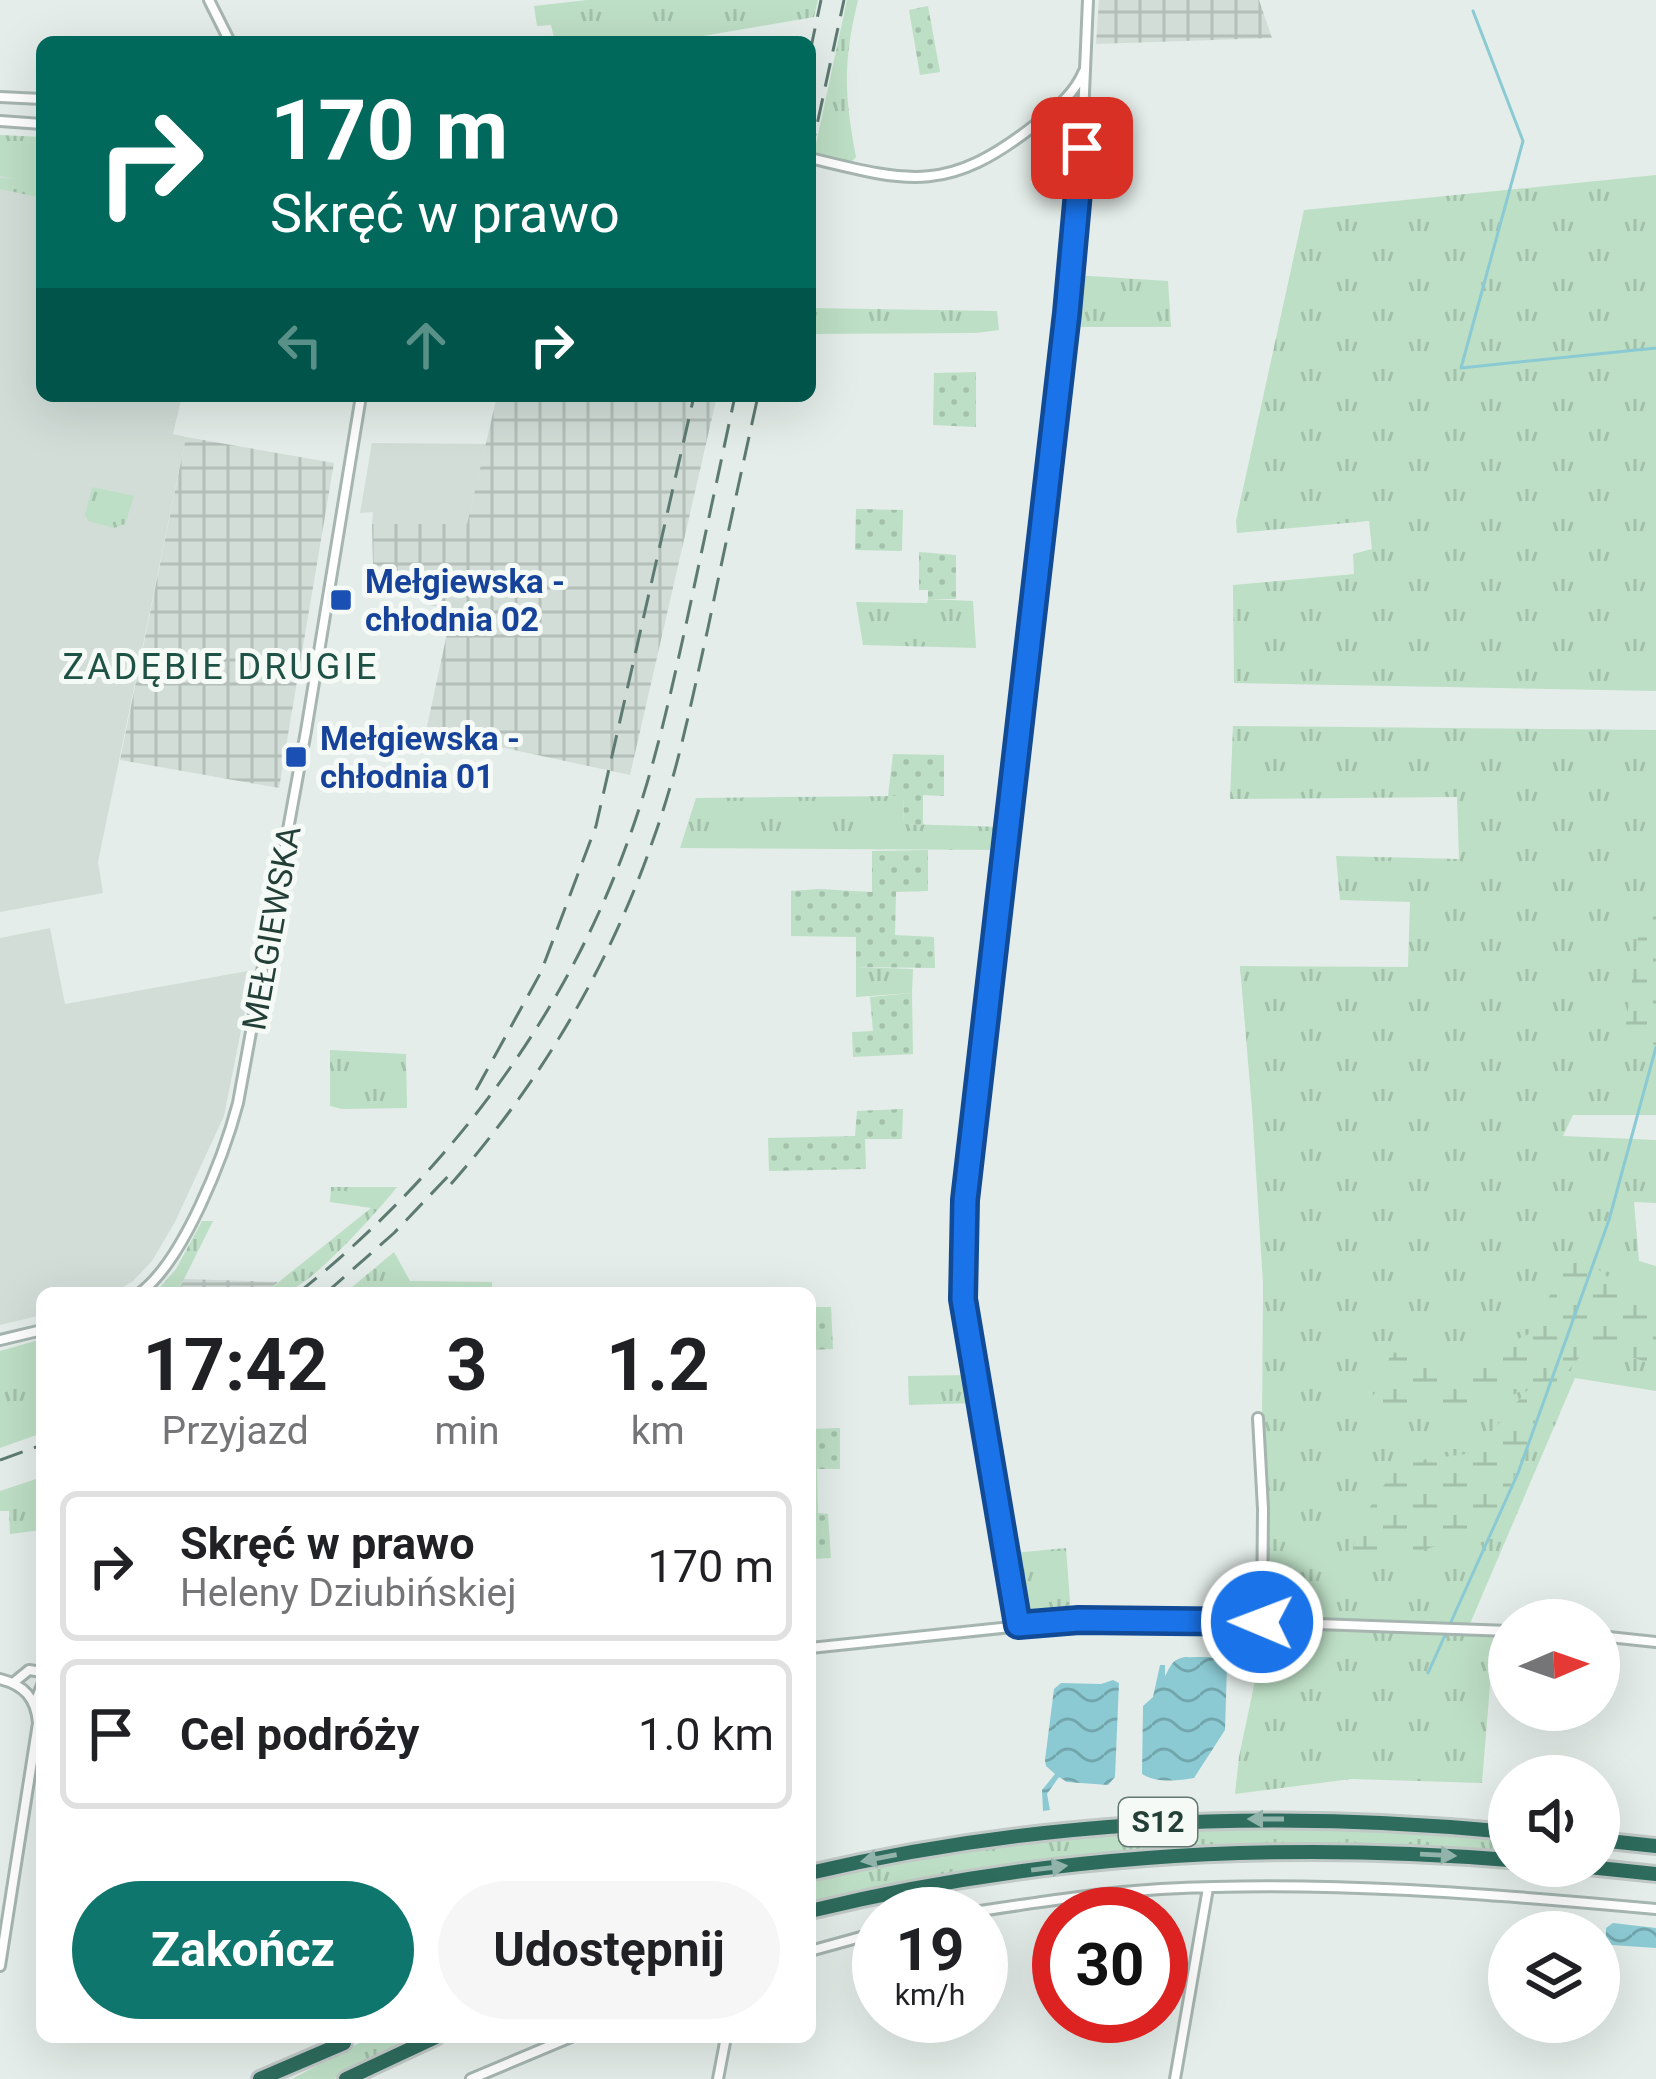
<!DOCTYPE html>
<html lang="pl">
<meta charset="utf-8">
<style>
body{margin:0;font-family:Roboto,sans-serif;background:#f6f6f6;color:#202124;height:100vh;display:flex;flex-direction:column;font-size:45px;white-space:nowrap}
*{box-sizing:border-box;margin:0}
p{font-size:39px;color:#757577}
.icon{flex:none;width:66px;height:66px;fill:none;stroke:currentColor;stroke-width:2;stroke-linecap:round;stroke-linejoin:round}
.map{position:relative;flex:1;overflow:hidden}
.side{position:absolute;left:36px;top:1287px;width:780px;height:756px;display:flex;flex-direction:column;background:#fff;border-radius:18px;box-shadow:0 12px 48px #0002}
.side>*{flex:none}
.hud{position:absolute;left:36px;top:36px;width:780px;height:366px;border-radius:18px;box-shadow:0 12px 48px #0002;background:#00695c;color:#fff;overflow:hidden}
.needle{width:78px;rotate:88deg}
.buttons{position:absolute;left:1488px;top:1599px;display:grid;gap:24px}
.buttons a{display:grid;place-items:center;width:132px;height:132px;border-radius:50%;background:#fff;box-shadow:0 12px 48px #0002;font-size:60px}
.speed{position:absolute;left:852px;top:1887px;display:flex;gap:24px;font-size:60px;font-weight:700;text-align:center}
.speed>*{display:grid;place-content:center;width:156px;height:156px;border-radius:50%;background:#fff;box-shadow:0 12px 48px #0002;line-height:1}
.speed small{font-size:30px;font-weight:400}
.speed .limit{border:18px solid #d22;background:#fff;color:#111}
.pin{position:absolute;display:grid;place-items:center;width:102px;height:102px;color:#fff;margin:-51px;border-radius:24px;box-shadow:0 6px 18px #0006}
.me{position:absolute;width:132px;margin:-66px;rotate:271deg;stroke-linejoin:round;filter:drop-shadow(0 0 9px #0008)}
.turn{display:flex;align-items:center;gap:42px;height:252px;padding:0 36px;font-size:54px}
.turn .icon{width:156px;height:156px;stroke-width:2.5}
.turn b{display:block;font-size:84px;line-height:102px}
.lanes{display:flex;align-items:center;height:114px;padding:0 36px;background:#0003;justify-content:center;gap:60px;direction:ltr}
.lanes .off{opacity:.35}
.eta{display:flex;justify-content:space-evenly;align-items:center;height:204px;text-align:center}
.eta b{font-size:72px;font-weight:700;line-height:84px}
.primary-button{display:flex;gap:24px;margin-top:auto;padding:24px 36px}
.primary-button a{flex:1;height:138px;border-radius:72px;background:#0f766e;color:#fff;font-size:48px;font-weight:700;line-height:138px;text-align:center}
.primary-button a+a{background:#f6f6f6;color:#202124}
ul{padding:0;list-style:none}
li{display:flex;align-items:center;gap:36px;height:150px;margin:0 24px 18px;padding:0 12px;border:6px solid #e0e0e0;border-radius:18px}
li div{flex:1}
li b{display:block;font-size:45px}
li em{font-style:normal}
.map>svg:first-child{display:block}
.built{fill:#d2ddd8}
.industrial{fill:url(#industrial-grid)}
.grass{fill:url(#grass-tufts)}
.wetland{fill:url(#wetland-marsh)}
.garden{fill:url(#garden-dots)}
.water{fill:url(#water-waves)}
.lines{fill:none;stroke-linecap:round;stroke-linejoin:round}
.stream{stroke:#8ccad3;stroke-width:3}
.street-casing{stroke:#a6b5b0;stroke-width:14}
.highway-casing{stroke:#c1c9c7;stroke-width:20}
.street{stroke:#fff;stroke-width:8}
.highway{stroke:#2e6c5d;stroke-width:14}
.rail{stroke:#5d7b72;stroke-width:3;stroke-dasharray:24 12;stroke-linecap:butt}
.oneway{fill:#92b3aa}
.route-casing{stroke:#114b97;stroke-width:30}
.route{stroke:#1a73e8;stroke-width:21}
.transit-dot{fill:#1a4fb4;stroke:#f5faf7;stroke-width:4.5}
.labels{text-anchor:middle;stroke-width:10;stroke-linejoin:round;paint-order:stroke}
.shield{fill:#f5faf7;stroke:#627771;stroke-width:3}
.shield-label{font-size:30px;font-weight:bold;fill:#233f37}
.transit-label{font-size:33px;font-weight:bold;fill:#164399;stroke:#f5faf7;text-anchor:start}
.street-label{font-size:33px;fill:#233f37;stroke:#f5faf7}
.neighbourhood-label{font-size:36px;letter-spacing:3px;fill:#1e5244;stroke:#f5faf7}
</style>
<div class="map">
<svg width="1656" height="2079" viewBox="0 0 1656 2079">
<defs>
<pattern id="industrial-grid" width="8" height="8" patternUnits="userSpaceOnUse" patternTransform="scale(3)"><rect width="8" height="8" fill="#d2ddd8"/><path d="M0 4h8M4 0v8" fill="none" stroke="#b4bfba"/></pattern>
<pattern id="grass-tufts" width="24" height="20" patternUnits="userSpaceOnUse" patternTransform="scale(3)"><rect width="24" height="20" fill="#bddfc5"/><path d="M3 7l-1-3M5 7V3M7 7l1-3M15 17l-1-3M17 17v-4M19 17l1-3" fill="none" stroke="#a2c0aa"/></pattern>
<pattern id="wetland-marsh" width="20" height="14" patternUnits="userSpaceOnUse" patternTransform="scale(3)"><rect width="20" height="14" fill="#bddfc5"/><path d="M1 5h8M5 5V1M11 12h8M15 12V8" fill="none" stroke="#a2c0aa"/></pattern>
<pattern id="garden-dots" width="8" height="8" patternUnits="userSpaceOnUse" patternTransform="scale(3)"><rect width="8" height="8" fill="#bddfc5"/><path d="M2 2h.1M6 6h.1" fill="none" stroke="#a2c0aa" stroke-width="1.8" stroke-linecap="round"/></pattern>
<pattern id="water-waves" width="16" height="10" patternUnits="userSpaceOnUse" patternTransform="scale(3)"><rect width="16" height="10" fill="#8ccad3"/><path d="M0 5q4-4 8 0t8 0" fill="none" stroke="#72a5ac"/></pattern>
</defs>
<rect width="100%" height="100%" fill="#e4ede9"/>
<path class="built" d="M42,161V396H182L173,434L186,437L98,862L103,893L0,912V163Z
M372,443L486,444L467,524H372L373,512L360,513Z
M50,928L65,1004L253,970L224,1116L175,1222L152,1261L133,1281L114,1293H42V1315L0,1325V938Z"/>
<path class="industrial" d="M1099,0H1259L1272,38L1096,44Z
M497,396H717L630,775L426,731L452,610L429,605L434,580L373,565L372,524H467Z
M186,437L334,463L279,788L120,760Z
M184,1279L278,1282L265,1293H177Z"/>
<path class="grass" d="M587,0H818L814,17L680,40L661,39L660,42H555L551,25L537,26L534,6Z
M847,0H858C843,63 844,94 856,157L850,163L814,153Z
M0,135L42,137V198L0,189V178L16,179L0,176Z
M1656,175V691L1234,683L1233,585L1354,574L1353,554L1372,549L1369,521L1237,533L1236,521L1304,210Z
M1074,275L1168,281L1171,327H1069Z
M810,308L997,311L999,330L976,333L810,334Z
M92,487L134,496L125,524L114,528L88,521L85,515Z
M928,599L973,601L976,648L863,645L856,602L927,603Z
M1233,726L1656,730V1115H1573L1563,1136L1656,1140V1203L1634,1202L1639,1261L1656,1266V1391L1575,1378L1466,1633L1494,1636L1482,1783L1351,1779L1235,1794L1239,1757L1269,1614L1262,1434L1263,1283L1252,1109L1240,966L1408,967L1410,902L1340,900L1336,856L1459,859L1457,797L1230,799Z
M903,796L904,824L1003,827V850L680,848L696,798Z
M856,967L913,969L912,993L856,997Z
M330,1050L406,1054L407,1108L342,1109L330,1106Z
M331,1187H397C379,1210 310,1287 284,1293C278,1295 271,1293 265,1293L371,1208L330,1202Z
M202,1221H213L177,1293H155L176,1269Z
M394,1252L410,1281L492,1282V1293H345Z
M42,1339V1433L0,1448V1351Z
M968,1375L976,1403L909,1405L908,1376Z
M42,1477V1530L10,1534L9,1511H0V1491Z
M1066,1548L1071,1615L1025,1617L1020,1609L1012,1553Z
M1201,1827H1349L1509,1837V1855C1405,1849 1302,1842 1198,1848C1067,1854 938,1876 810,1904V1879L984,1846L1072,1835Z
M370,2037H423L334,2079H292Z"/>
<path class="wetland" d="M1656,883V1045L1624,1038L1640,923Z
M1573,1249L1618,1285L1656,1301V1365L1590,1344L1543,1402L1505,1501L1465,1538L1401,1556L1348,1558L1367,1512L1398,1463L1473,1453L1530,1387L1470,1415L1370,1404L1392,1352L1460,1366L1531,1333Z"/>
<path class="garden" d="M928,6L940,72L920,75L909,10Z
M976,372V427L933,425L934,373Z
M856,509L903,510L902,551L855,550Z
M919,552L956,555V599H928V590H919Z
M893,754L944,755V796L923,795V825L904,824L903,796H888Z
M928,850V891L896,892L895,935L934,937L935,968L856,967V937L791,936V891L819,889L872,892V851Z
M912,993L913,1054L853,1057L852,1032L873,1031L870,997Z
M903,1109L902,1139H865L866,1169L769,1171L768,1138L855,1136L857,1111Z
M810,1307H831L833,1349L810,1350Z
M840,1428V1469H817L818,1513L828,1514L831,1558L810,1559V1429Z"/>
<path class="water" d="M1185,1657C1199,1658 1219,1653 1227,1667L1225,1730L1194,1778C1178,1781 1156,1783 1142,1774L1143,1706L1153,1697L1160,1665H1165V1676C1171,1666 1172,1659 1185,1657Z
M1113,1680L1119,1683L1115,1777L1108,1785L1067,1782L1059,1777L1047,1794L1050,1810L1043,1811L1042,1790L1055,1774L1046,1766L1045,1760L1054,1689L1061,1683L1101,1684Z
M1613,1923L1656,1928V1948L1612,1945L1606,1941V1928Z"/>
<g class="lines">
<path class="stream" d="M1473,11L1523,141L1461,368L1656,348
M1428,1673L1518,1473L1609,1220L1656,1047"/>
<g class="street-casing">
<path id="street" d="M209,0L230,42
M0,97L42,99
M0,121L42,124
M810,158C911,183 948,193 1035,125C1055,109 1074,95 1084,71
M140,1293C184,1260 224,1156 238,1103L306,731L361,396
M0,1340L42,1330
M1258,1418L1263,1509L1262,1622
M1018,1625L963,1299L965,1200L1067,313L1082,139L1088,0
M1599,1636L1656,1642
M810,1648L1079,1620L1262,1622L1509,1631
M0,1679C24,1685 36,1698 38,1723L0,1966
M13,1683L29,1670L42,1672
M35,1703L42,1685
M960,1914C1027,1904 1094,1893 1161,1889C1326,1880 1492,1894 1656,1909
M810,1951L879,1932
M471,2079L571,2037
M718,2079L726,2037
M1175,2079L1208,1888"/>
</g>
<g class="highway-casing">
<path id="highway" d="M1599,1840L1656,1846
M1579,1866L1656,1874
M810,1873C1040,1819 1274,1809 1509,1832
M810,1911C1039,1855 1275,1841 1509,1860
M260,2079L344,2043
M346,2079L436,2037"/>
</g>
<use href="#street" class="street"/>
<use href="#highway" class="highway"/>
<path class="rail" d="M810,52L821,0
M810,157L844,0
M476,1090L541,972L596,826L694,396
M451,1184C540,1083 609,967 653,840C678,771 692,699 708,628C724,551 741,473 758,396
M298,1293C444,1176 560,1025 625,849C653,775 670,697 687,620C703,545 719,471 735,396
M326,1293L394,1233L455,1169
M0,1460L42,1445"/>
</g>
<defs><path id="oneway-solid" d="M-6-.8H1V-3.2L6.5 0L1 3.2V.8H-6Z" transform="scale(3)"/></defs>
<g class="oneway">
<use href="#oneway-solid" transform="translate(1266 1819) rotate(-180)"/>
<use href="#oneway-solid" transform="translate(1438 1855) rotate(3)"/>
<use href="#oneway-solid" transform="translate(879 1858) rotate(169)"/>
<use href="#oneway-solid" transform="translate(1049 1868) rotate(-7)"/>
</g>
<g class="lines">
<g class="route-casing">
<path id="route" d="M1082,148L1067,313L965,1200L963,1299L1018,1625L1079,1620L1262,1622"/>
</g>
<use href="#route" class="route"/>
</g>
<g class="transit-dot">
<rect x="329" y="588" width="24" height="24" rx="6"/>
<rect x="284" y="745" width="24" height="24" rx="6"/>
</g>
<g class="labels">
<rect class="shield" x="1119" y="1798" width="78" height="48" rx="9"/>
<g class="shield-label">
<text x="1158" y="1832">S12</text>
</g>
<g class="transit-label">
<text x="365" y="593">Mełgiewska -<tspan x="365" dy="38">chłodnia 02</tspan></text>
<text x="320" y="750">Mełgiewska -<tspan x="320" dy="38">chłodnia 01</tspan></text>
</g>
<g class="street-label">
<text transform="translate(271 928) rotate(-80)" y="12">MEŁGIEWSKA</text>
</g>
<g class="neighbourhood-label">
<text x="221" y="679">ZADĘBIE DRUGIE</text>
</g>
</g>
</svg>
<div class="buttons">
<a><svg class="needle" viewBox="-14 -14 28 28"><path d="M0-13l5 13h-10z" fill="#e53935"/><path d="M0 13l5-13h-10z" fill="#757577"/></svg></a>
<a><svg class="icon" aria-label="sound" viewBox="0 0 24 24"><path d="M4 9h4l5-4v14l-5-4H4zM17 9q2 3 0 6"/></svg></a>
<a><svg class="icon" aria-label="layers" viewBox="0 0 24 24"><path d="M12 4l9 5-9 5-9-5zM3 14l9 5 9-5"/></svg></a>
</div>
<div class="speed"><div>19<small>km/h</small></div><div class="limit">30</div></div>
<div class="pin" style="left:1082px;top:148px;background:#d93025"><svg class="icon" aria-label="arrive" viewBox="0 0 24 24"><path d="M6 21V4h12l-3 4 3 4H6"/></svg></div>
<svg class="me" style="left:1262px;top:1622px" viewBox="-20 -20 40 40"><circle r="17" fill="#1a73e8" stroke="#fff" stroke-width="3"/><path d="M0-11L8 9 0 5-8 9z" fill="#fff"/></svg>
<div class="hud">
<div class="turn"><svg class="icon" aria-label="right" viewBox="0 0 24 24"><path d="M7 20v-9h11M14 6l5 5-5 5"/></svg><div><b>170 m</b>Skręć w prawo</div></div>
<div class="lanes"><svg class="icon off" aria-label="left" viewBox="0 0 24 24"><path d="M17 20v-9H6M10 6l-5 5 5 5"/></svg><svg class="icon off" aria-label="ahead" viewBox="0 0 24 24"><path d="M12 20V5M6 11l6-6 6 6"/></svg><svg class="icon" aria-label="right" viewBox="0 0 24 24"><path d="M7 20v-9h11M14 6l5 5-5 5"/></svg></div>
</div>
<section class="side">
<div class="eta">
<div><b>17:42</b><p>Przyjazd</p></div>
<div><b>3</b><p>min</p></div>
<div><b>1.2</b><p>km</p></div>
</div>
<ul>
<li><svg class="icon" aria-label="right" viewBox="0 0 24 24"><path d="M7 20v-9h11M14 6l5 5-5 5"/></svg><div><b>Skręć w prawo</b><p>Heleny Dziubińskiej</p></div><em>170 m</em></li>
<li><svg class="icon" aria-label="arrive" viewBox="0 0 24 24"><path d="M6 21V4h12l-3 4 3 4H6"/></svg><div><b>Cel podróży</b></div><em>1.0 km</em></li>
</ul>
<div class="primary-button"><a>Zakończ</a><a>Udostępnij</a></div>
</section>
</div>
